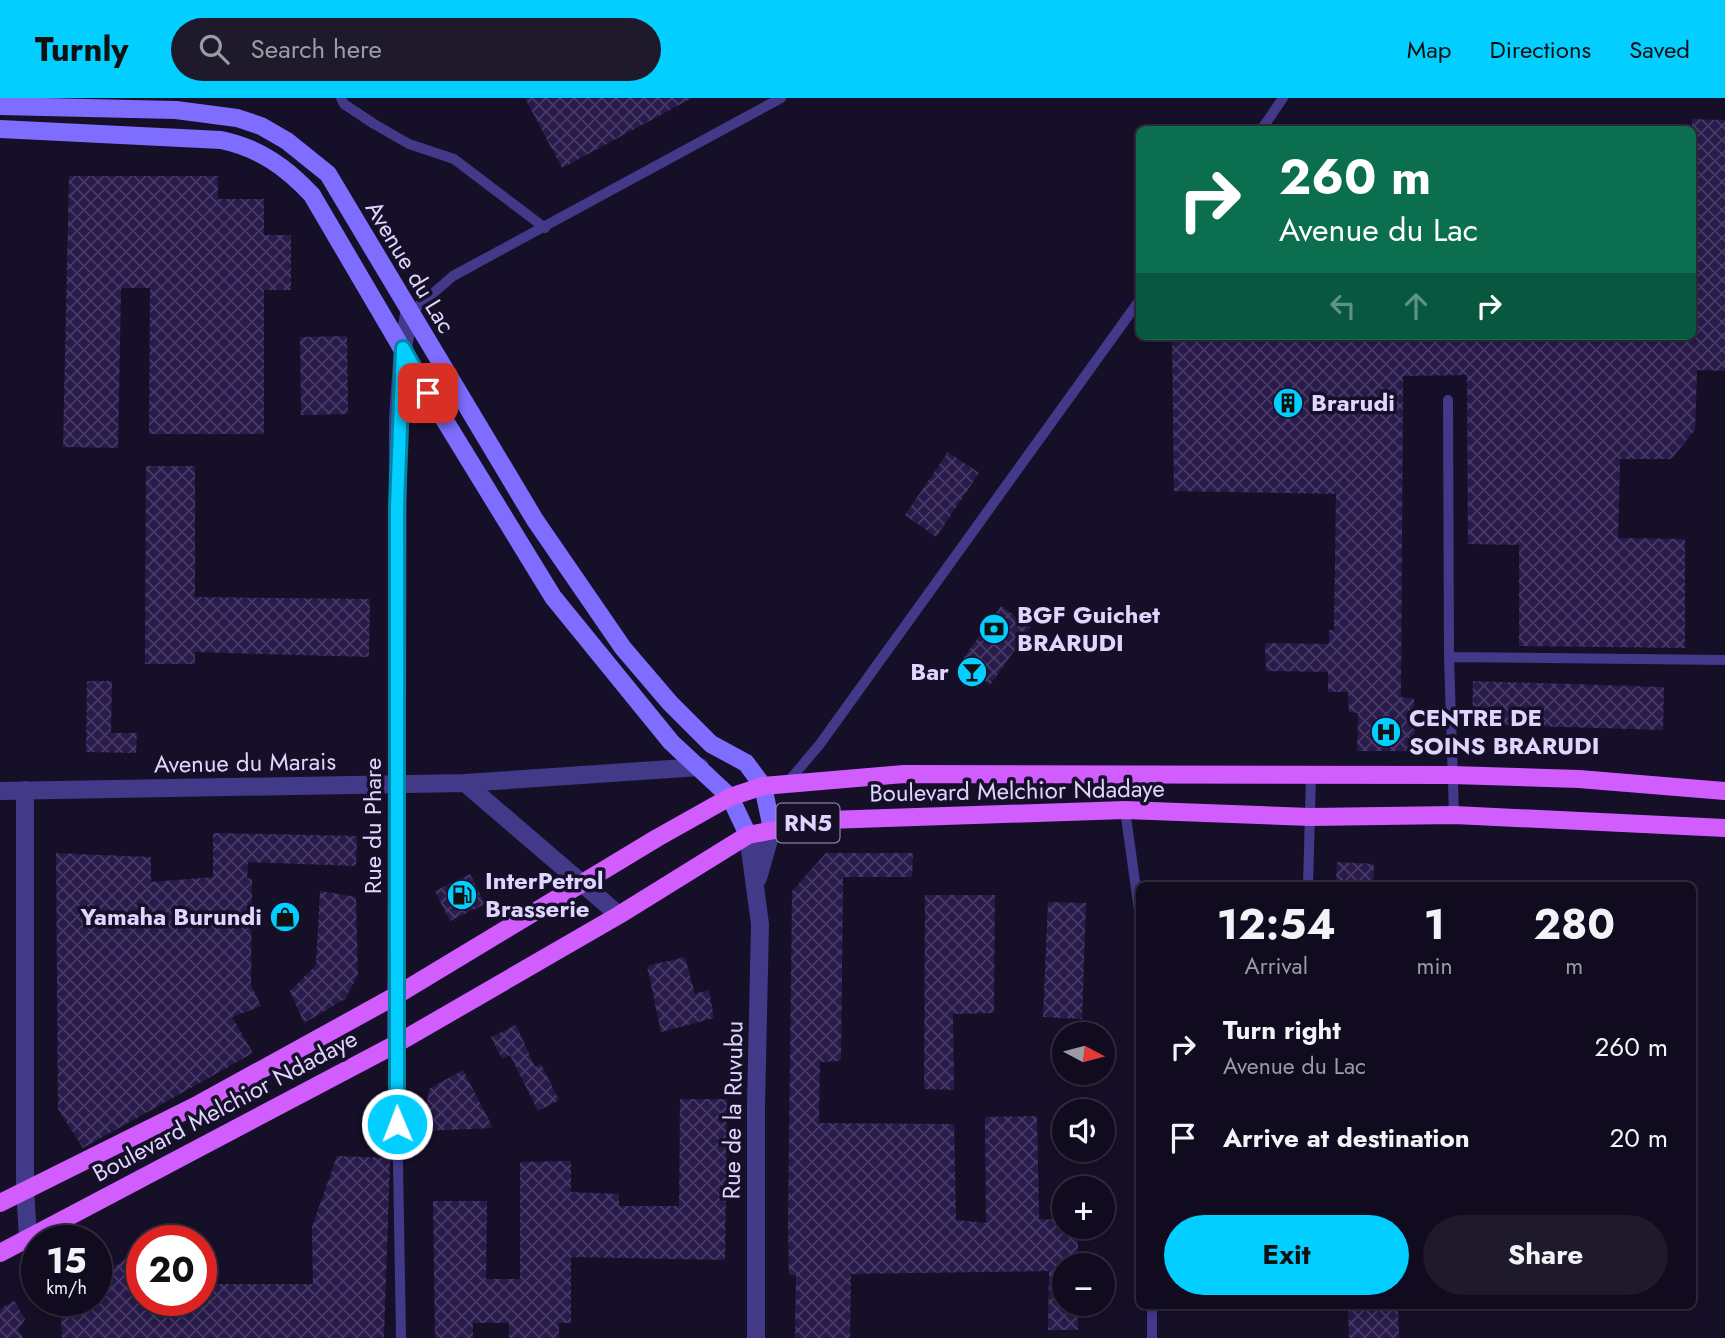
<!DOCTYPE html>
<meta charset="utf-8">
<style>
body{margin:0;font-family:Jost,sans-serif;background:#1e192b;color:#f1f3f6;height:100vh;display:flex;flex-direction:column;font-size:26px;white-space:nowrap}
*{box-sizing:border-box;margin:0}
p{font-size:23px;color:#9c9ba4}
.icon{flex:none;width:38px;height:38px;fill:none;stroke:currentColor;stroke-width:2;stroke-linecap:round;stroke-linejoin:round}
.map{position:relative;flex:1;overflow:hidden}
.panel{position:absolute;left:1136px;top:784px;width:560px;height:427px;display:flex;flex-direction:column;background:#100b1e;border-radius:10px;box-shadow:0 4px 10px #0003,0 0 0 2px #302b3c}
.panel>*{flex:none}
.banner{position:absolute;left:1136px;top:28px;width:560px;height:214px;border-radius:10px;box-shadow:0 4px 10px #0003,0 0 0 2px #302b3c;background:#0b6e4f;color:#fff;overflow:hidden}
.needle{width:46px;rotate:97deg}
.controls{position:absolute;left:1052px;top:924px;display:grid;gap:14px}
.controls a{display:grid;place-items:center;width:63px;height:63px;border-radius:50%;background:#100b1e;box-shadow:0 4px 10px #0003,0 0 0 2px #302b3c;font-size:35px}
.speed{position:absolute;left:21px;top:1127px;display:flex;gap:14px;font-size:35px;font-weight:700;text-align:center}
.speed>*{display:grid;place-content:center;width:91px;height:91px;border-radius:50%;background:#100b1e;box-shadow:0 4px 10px #0003,0 0 0 2px #302b3c;line-height:1}
.speed small{font-size:18px;font-weight:400}
.speed .limit{border:10px solid #d22;background:#fff;color:#111}
.pin{position:absolute;display:grid;place-items:center;width:60px;height:60px;color:#fff;margin:-30px;border-radius:14px;box-shadow:0 4px 10px #0006}
.me{position:absolute;width:77px;margin:-38px;rotate:359deg;stroke-linejoin:round;filter:drop-shadow(0 0 5px #0008)}
.turn{display:flex;align-items:center;gap:24px;height:147px;padding:0 28px;font-size:32px}
.turn .icon{width:91px;height:91px;stroke-width:2.5}
.turn b{display:block;font-size:49px;line-height:60px}
.lanes{display:flex;align-items:center;height:66px;padding:0 28px;background:#0003;justify-content:center;gap:35px;direction:ltr}
.lanes .off{opacity:.35}
.eta{display:flex;justify-content:space-evenly;align-items:center;height:119px;text-align:center}
.eta b{font-size:42px;font-weight:700;line-height:49px}
.action{display:flex;gap:14px;margin-top:auto;padding:14px 28px}
.action a{flex:1;height:80px;border-radius:42px;background:#02ceff;color:#111;font-size:28px;font-weight:700;line-height:80px;text-align:center}
.action a+a{background:#1e192b;color:#f1f3f6}
ul{padding:0;list-style:none}
li{display:flex;align-items:center;gap:21px;height:91px;padding:0 28px}
li div{flex:1}
li b{display:block;font-size:26px}
li em{font-style:normal}
header{display:flex;align-items:center;gap:42px;box-sizing:border-box;height:98px;padding:0 35px;background:#02ceff;color:#111}
header strong{font-size:33px}
nav{display:flex;gap:38px;margin-inline-start:auto;font-size:24px}
.search{width:490px;height:63px;background:#1e192b;display:flex;align-items:center;gap:18px;box-sizing:border-box;padding:0 24px;border-radius:38px;color:#9c9ba4;font-size:26px}
.map>svg:first-child{display:block}
.building{fill:url(#building-cross-hatch)}
.lines{fill:none;stroke-linecap:round;stroke-linejoin:round}
.lane{stroke:#433989;stroke-width:10}
.street{stroke:#433989;stroke-width:18}
.secondary{stroke:#7e6dff;stroke-width:18}
.primary{stroke:#d15dff;stroke-width:18}
.route-casing{stroke:#0186a6;stroke-width:18}
.route{stroke:#02ceff;stroke-width:12}
.labels{text-anchor:middle;stroke-width:7;stroke-linejoin:round;paint-order:stroke}
.shield{fill:#160f28;stroke:#a39abe;stroke-width:2}
.shield-label{font-size:23px;font-weight:bold;fill:#dfd6ff}
.street-label{font-size:24px;fill:#dfd6ff;stroke:#160f28}
.poi-label{font-size:24px;font-weight:bold;fill:#dfd6ff;stroke:#160f28;text-anchor:start}
</style>
<header>
<strong>Turnly</strong>
<div class="search"><svg class="icon" aria-label="search" viewBox="0 0 24 24"><circle cx="10" cy="10" r="6"/><path d="M15 15l6 6"/></svg>Search here</div>
<nav><a>Map</a><a>Directions</a><a>Saved</a></nav>
</header>
<div class="map">
<svg width="1725" height="1240" viewBox="0 0 1725 1240">
<defs>
<pattern id="building-cross-hatch" width="8" height="8" patternUnits="userSpaceOnUse" patternTransform="scale(1.75)"><rect width="8" height="8" fill="#281a4a"/><path d="M0 0l8 8M0 8l8-8" fill="none" stroke="#473b65"/></pattern>
</defs>
<rect width="100%" height="100%" fill="#160f28"/>
<path class="building" d="M525,0H692L562,70Z
M1692,21L1725,22V273L1697,272L1695,332L1671,361H1620L1618,440L1685,441V550L1519,548V447L1468,446L1467,277L1403,278L1401,599L1414,601L1415,653H1357L1358,615L1349,614L1348,594H1328V574L1266,573L1265,545L1329,546V532H1334L1336,396L1174,393L1172,238H1692Z
M69,78H218V101H264V137H291V192H264V336H149L150,190H121L118,350L63,349Z
M347,238L348,316L301,317L300,239Z
M948,354L979,375L936,439L905,417Z
M146,368H195V499L370,501L369,559L195,554V566H145Z
M1001,508L1031,529L990,587L960,565Z
M87,583H112L111,635H137L136,655L86,654Z
M1473,583L1664,589L1663,632L1472,626Z
M213,735L357,738L356,768L248,764L247,780L252,781L251,887L261,908L232,919L253,955L83,1050L58,1011L56,755L151,759V784L213,779Z
M826,755H913L912,779H843L841,963L820,964L819,1025L954,1026L956,1122L986,1125L985,1019L1037,1018L1039,1121L1064,1122V1129H1078V1167H1064V1206H1078V1232H1048L1049,1173L851,1176L850,1240H795L796,1177H789L788,1128L792,793Z
M1337,764L1374,766L1373,788H1336Z
M470,776L485,806L450,823L435,793Z
M320,793L356,799L358,877L345,901L304,925L290,893L316,867Z
M925,797H995L994,915L953,916L954,992L924,991Z
M1048,804L1086,805L1082,921L1043,919Z
M685,859L695,896L709,892L714,920L661,934L647,868Z
M516,927L535,969L541,966L559,1002L538,1013L510,957L502,961L491,939Z
M463,972L493,1030L423,1033L429,991Z
M680,1001H727L725,1162L571,1159V1225H559V1240H509V1225H473V1240H435L433,1103H487L486,1181H520V1064L571,1063V1094L619,1096V1108H679Z
M337,1058L390,1060L384,1240H62L61,1211L73,1202H96V1184L131,1156L132,1186H142V1202H201V1186H313L312,1129Z
M14,1203L25,1221L18,1232L23,1240H0V1211Z
M1348,1208H1398L1399,1240H1349Z"/>
<g class="lines">
<path class="lane" d="M341,0L344,6L374,26L409,46L454,61L545,130
M1261,32L1283,0
M409,216L453,178L781,0
M1448,302L1449,559
M788,684L820,646L1139,203
M1125,712L1139,812
M1454,717L1449,559L1725,562
M1308,788L1311,678
M396,946L401,1240
M1152,1240V1208"/>
<path class="street" d="M465,685L619,817
M25,692V1091L28,1139
M0,693L465,685L700,669
M748,737L760,826L756,1008V1240
M758,780L772,731
M396,946L398,320L403,250L409,216"/>
<path class="secondary" d="M0,8L176,12L237,20L261,28L287,43L328,76L535,422L623,550L670,605L711,646L746,665L763,688L772,731
M0,31L221,42C259,50 286,69 312,97L428,295L553,499L671,644L730,699L748,737"/>
<path class="primary" d="M0,1105L199,1006L397,897L657,740L730,699L763,688L904,676L1452,677L1579,681L1725,693
M0,1155L396,946L619,817L748,737L828,722L1125,712L1310,719L1454,717L1725,730"/>
</g>
<g class="lines">
<g class="route-casing">
<path id="route" d="M397,1026V408L403,250L428,295"/>
</g>
<use href="#route" class="route"/>
</g>
<defs>
<g id="building-disc" transform="scale(1.575)"><circle r="9.5" fill="#02ceff" stroke="#160f28"/><path d="M-4-6H4V6H1V3H-1V6H-4ZM-2.5-4.3h1.7v1.8h-1.7ZM.8-4.3h1.7v1.8H.8ZM-2.5-1h1.7V.8h-1.7ZM.8-1h1.7V.8H.8Z" fill="#111"/></g>
<g id="bank-disc" transform="scale(1.575)"><circle r="9.5" fill="#02ceff" stroke="#160f28"/><path d="M-6-4H6V4H-6ZM0-2.3a2.3 2.3 0 1 0 0 4.6a2.3 2.3 0 1 0 0-4.6Z" fill="#111"/></g>
<g id="bar-disc" transform="scale(1.575)"><circle r="9.5" fill="#02ceff" stroke="#160f28"/><path d="M-6-5H6L.8 .8V4.5H3.5V6h-7V4.5H-.8V.8Z" fill="#111"/></g>
<g id="hospital-disc" transform="scale(1.575)"><circle r="9.5" fill="#02ceff" stroke="#160f28"/><path d="M-5-5h3v3.5h4V-5h3V5h-3V1.5h-4V5h-3Z" fill="#111"/></g>
<g id="fuel-disc" transform="scale(1.575)"><circle r="9.5" fill="#02ceff" stroke="#160f28"/><path d="M-5.5-6h7V0h2V4h1.3V-2.5L3-4.5l.8-.8L6-3V5H2.5V1h-1V6h-7ZM-4.2-4.7v3.2H.2V-4.7Z" fill="#111"/></g>
<g id="shop-disc" transform="scale(1.575)"><circle r="9.5" fill="#02ceff" stroke="#160f28"/><path d="M-5-2.5h2.3a2.7 3.5 0 0 1 5.4 0H5L5.5 6h-11ZM-1.5-2.5h3a1.5 2.3 0 0 0-3 0Z" fill="#111"/></g>
</defs>
<g fill-rule="evenodd">
<use href="#building-disc" x="1288" y="305"/>
<use href="#bank-disc" x="994" y="531"/>
<use href="#bar-disc" x="972" y="574"/>
<use href="#hospital-disc" x="1386" y="634"/>
<use href="#fuel-disc" x="462" y="797"/>
<use href="#shop-disc" x="285" y="819"/>
</g>
<g class="labels">
<rect class="shield" x="776.5" y="705.5" width="63" height="39" rx="5"/>
<g class="shield-label">
<text x="808" y="733">RN5</text>
</g>
<g class="street-label">
<text transform="translate(410 169) rotate(59)" y="8">Avenue du Lac</text>
<text transform="translate(245 665) rotate(-1)" y="8">Avenue du Marais</text>
<text transform="translate(1017 693) rotate(-1)" y="8">Boulevard Melchior Ndadaye</text>
<text transform="translate(373 728) rotate(-90)" y="8">Rue du Phare</text>
<text transform="translate(225 1008) rotate(-28)" y="8">Boulevard Melchior Ndadaye</text>
<text transform="translate(733 1012) rotate(-89)" y="8">Rue de la Ruvubu</text>
</g>
<g class="poi-label">
<text x="1311" y="313">Brarudi</text>
<text x="1017" y="525">BGF Guichet<tspan x="1017" dy="28">BRARUDI</tspan></text>
<text x="949" y="582" text-anchor="end">Bar</text>
<text x="1409" y="628">CENTRE DE<tspan x="1409" dy="28">SOINS BRARUDI</tspan></text>
<text x="485" y="791">InterPetrol<tspan x="485" dy="28">Brasserie</tspan></text>
<text x="262" y="827" text-anchor="end">Yamaha Burundi</text>
</g>
</g>
</svg>
<div class="controls">
<a><svg class="needle" viewBox="-14 -14 28 28"><path d="M0-13l5 13h-10z" fill="#e53935"/><path d="M0 13l5-13h-10z" fill="#9c9ba4"/></svg></a>
<a><svg class="icon" aria-label="sound" viewBox="0 0 24 24"><path d="M4 9h4l5-4v14l-5-4H4zM17 9q2 3 0 6"/></svg></a>
<a>+</a>
<a>−</a>
</div>
<div class="speed"><div>15<small>km/h</small></div><div class="limit">20</div></div>
<div class="pin" style="left:428px;top:295px;background:#d93025"><svg class="icon" aria-label="arrive" viewBox="0 0 24 24"><path d="M6 21V4h12l-3 4 3 4H6"/></svg></div>
<svg class="me" style="left:397px;top:1026px" viewBox="-20 -20 40 40"><circle r="17" fill="#02ceff" stroke="#fff" stroke-width="3"/><path d="M0-11L8 9 0 5-8 9z" fill="#fff"/></svg>
<div class="banner">
<div class="turn"><svg class="icon" aria-label="right" viewBox="0 0 24 24"><path d="M7 20v-9h11M14 6l5 5-5 5"/></svg><div><b>260 m</b>Avenue du Lac</div></div>
<div class="lanes"><svg class="icon off" aria-label="left" viewBox="0 0 24 24"><path d="M17 20v-9H6M10 6l-5 5 5 5"/></svg><svg class="icon off" aria-label="ahead" viewBox="0 0 24 24"><path d="M12 20V5M6 11l6-6 6 6"/></svg><svg class="icon" aria-label="right" viewBox="0 0 24 24"><path d="M7 20v-9h11M14 6l5 5-5 5"/></svg></div>
</div>
<section class="panel">
<div class="eta">
<div><b>12:54</b><p>Arrival</p></div>
<div><b>1</b><p>min</p></div>
<div><b>280</b><p>m</p></div>
</div>
<ul>
<li><svg class="icon" aria-label="right" viewBox="0 0 24 24"><path d="M7 20v-9h11M14 6l5 5-5 5"/></svg><div><b>Turn right</b><p>Avenue du Lac</p></div><em>260 m</em></li>
<li><svg class="icon" aria-label="arrive" viewBox="0 0 24 24"><path d="M6 21V4h12l-3 4 3 4H6"/></svg><div><b>Arrive at destination</b></div><em>20 m</em></li>
</ul>
<div class="action"><a>Exit</a><a>Share</a></div>
</section>
</div>
